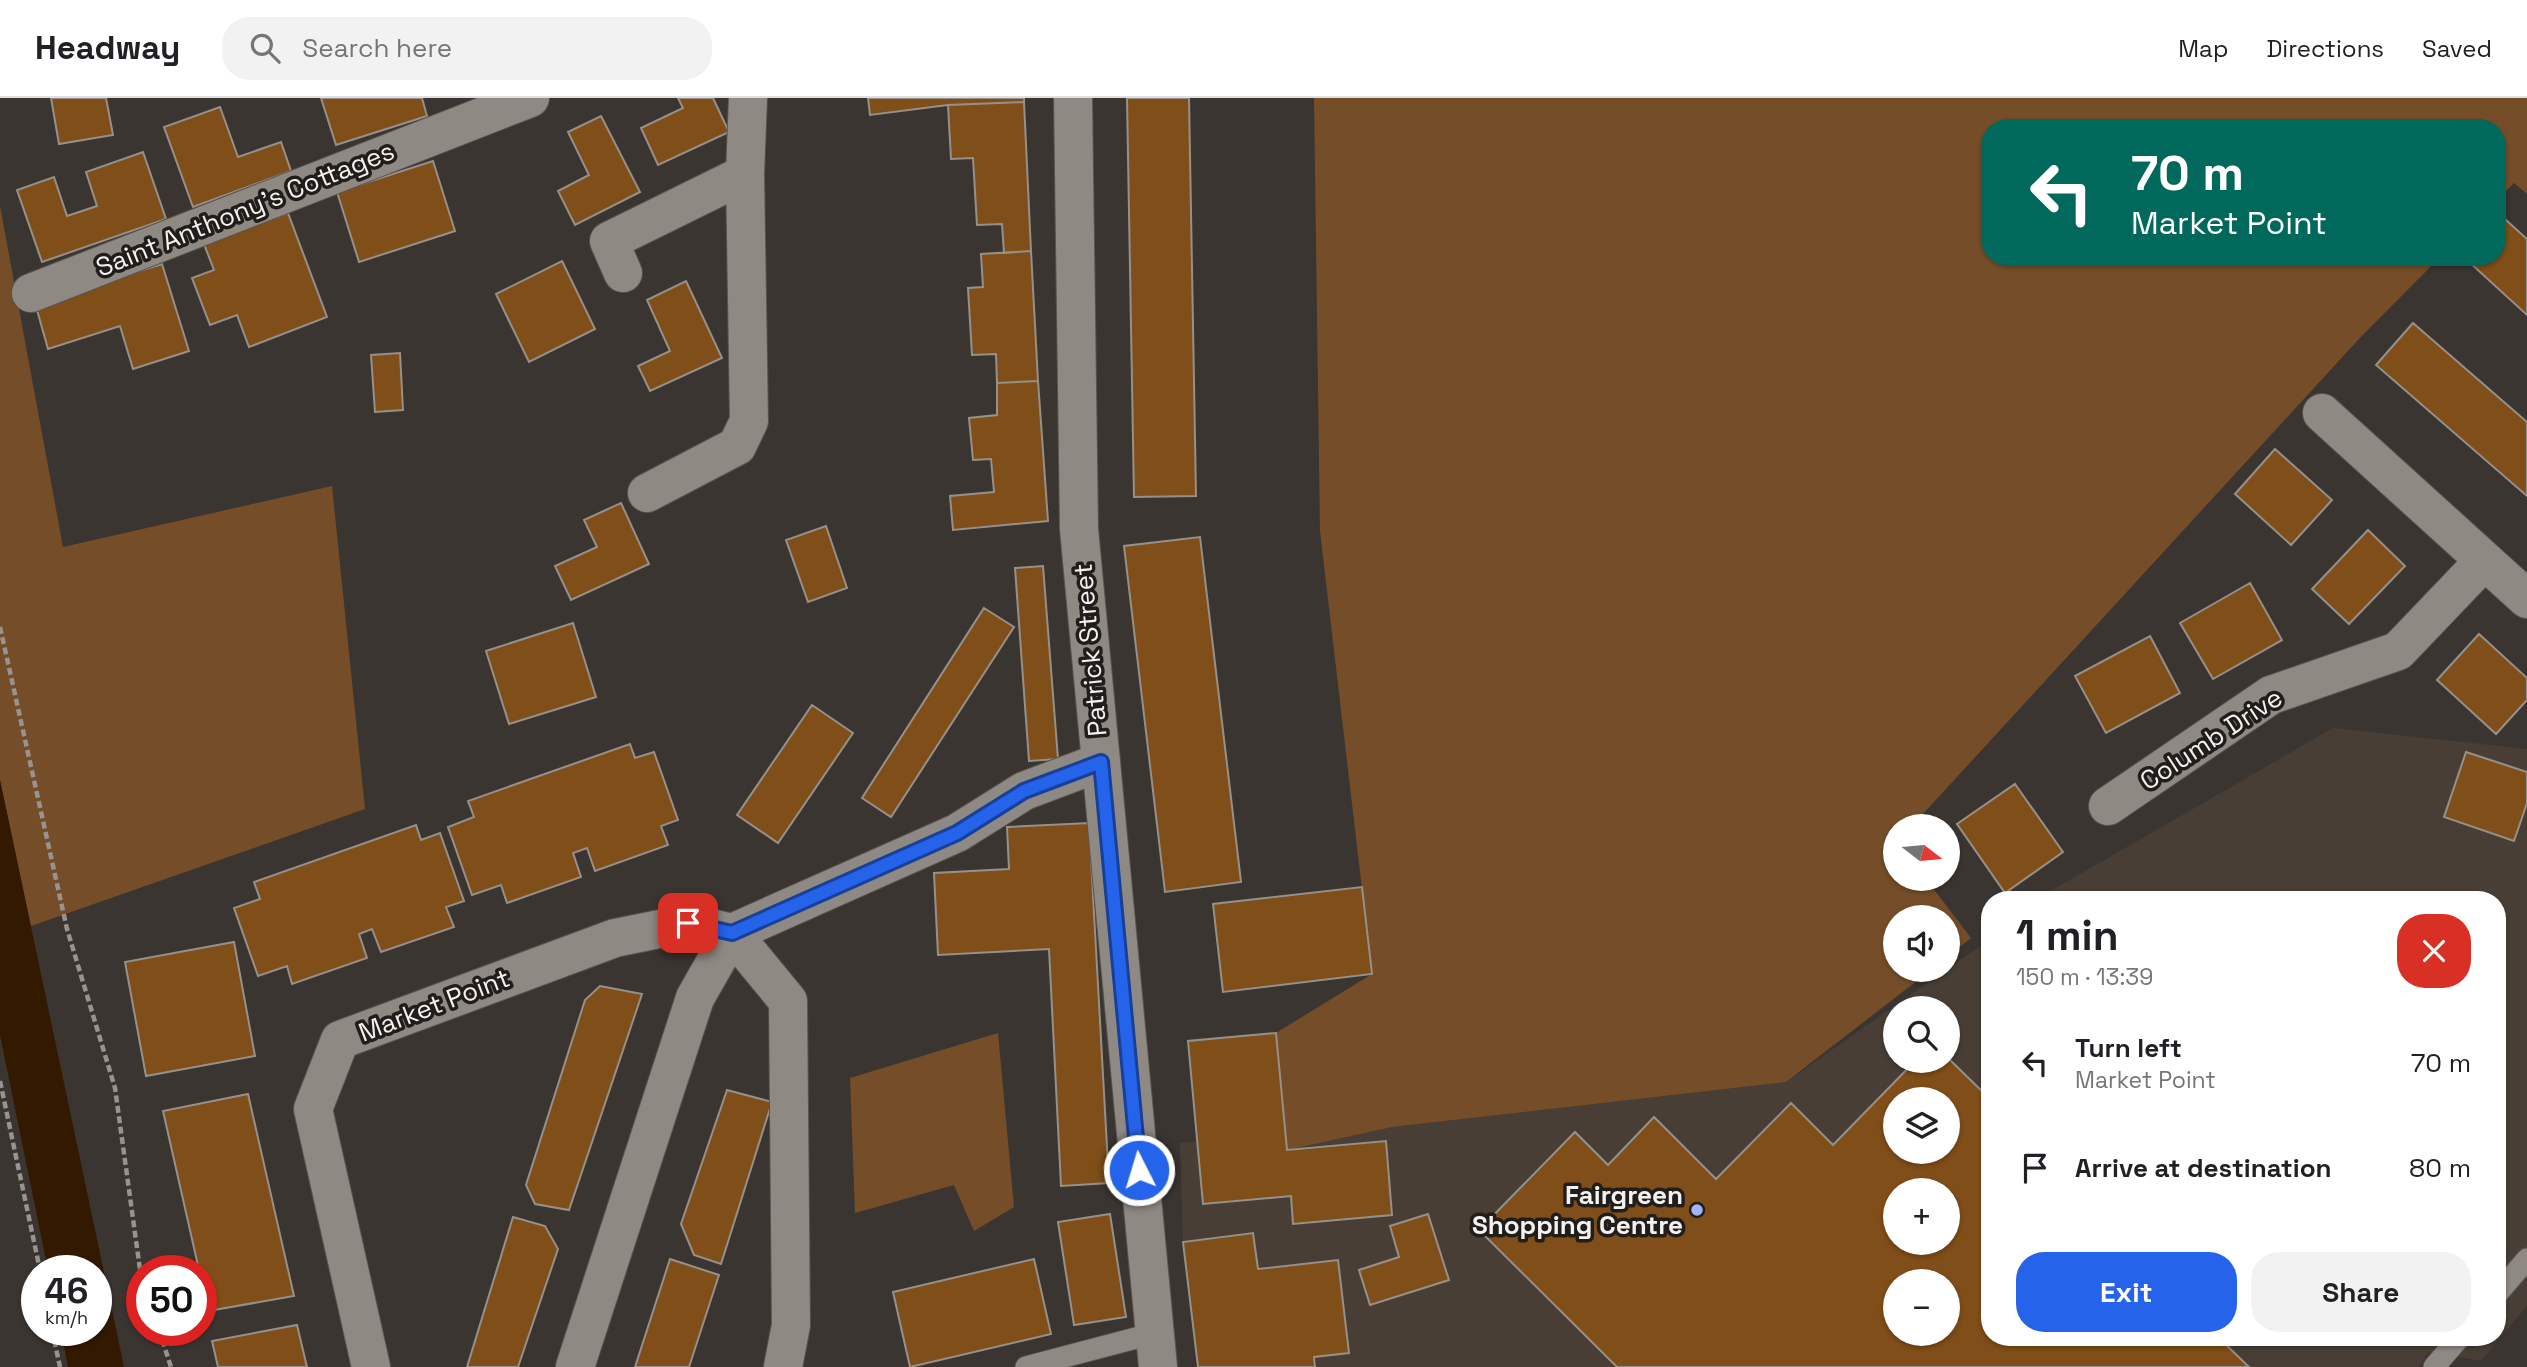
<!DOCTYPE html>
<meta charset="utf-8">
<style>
body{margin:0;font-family:"Space Grotesk",sans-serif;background:#f2f2f2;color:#202124;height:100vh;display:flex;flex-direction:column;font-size:26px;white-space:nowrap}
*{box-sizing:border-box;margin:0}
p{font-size:23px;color:#757577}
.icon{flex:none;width:38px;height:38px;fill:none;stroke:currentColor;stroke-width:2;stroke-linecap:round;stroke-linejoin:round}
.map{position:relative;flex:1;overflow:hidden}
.drawer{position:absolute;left:1981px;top:793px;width:525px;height:455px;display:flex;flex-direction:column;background:#fff;border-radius:28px;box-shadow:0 2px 5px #0004}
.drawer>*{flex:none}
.hud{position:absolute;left:1981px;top:21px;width:525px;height:147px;border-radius:28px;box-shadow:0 2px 5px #0004;background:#00695c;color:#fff;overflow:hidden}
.needle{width:46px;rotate:106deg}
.fabs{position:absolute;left:1883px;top:716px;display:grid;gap:14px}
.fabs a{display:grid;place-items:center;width:77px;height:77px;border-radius:50%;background:#fff;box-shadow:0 2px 5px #0004;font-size:35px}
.speed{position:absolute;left:21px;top:1157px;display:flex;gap:14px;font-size:35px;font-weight:700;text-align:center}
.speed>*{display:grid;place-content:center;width:91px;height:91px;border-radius:50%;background:#fff;box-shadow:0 2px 5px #0004;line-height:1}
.speed small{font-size:18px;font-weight:400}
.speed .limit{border:10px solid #d22;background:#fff;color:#111}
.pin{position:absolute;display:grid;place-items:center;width:60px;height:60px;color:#fff;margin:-30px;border-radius:14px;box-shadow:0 4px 10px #0006}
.me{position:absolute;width:77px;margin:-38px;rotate:355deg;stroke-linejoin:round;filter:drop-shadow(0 0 5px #0008)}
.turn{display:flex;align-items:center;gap:24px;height:147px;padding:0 35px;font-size:32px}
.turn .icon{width:91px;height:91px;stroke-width:2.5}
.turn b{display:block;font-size:49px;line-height:60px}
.round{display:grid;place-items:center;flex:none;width:74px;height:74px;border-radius:28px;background:#f2f2f2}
.summary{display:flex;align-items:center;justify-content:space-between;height:119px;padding:0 35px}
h1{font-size:42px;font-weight:800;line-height:52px}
.primary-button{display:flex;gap:14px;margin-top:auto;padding:14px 35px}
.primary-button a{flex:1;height:80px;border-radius:28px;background:#2563eb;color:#fff;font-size:28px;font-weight:800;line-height:80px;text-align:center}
.primary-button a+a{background:#f2f2f2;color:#202124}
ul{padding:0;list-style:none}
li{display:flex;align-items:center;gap:21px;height:105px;padding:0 35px}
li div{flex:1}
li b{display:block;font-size:26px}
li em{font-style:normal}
header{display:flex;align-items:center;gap:42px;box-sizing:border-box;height:98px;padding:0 35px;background:#fff;border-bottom:2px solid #e0e0e0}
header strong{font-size:33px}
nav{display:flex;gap:38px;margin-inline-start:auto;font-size:24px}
.search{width:490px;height:63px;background:#f2f2f2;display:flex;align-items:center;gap:18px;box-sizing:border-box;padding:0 24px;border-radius:28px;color:#757577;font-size:26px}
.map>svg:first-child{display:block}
.built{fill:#483e35;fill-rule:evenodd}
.green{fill:#754e29}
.water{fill:#331900}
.building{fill:#804e18;stroke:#96908b;stroke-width:2;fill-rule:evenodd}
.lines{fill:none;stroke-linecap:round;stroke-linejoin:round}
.service-casing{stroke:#595450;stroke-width:23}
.minor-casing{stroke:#595450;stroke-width:40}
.secondary-casing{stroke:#595450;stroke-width:40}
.path{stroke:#989390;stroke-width:4.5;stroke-dasharray:7 3.5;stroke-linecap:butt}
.service{stroke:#8f8984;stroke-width:21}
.minor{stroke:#8f8984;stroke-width:38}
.secondary{stroke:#8f8984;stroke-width:38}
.route-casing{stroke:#184099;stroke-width:18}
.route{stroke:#2563eb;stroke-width:12}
.poi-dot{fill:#a1b3fd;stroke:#201d1b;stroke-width:2.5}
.labels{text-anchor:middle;stroke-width:7;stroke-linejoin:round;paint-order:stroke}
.street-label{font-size:26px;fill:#f5f1ee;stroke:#201d1b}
.poi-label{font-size:26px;font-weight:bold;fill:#f5f1ee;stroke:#201d1b;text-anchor:end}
</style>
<header>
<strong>Headway</strong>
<div class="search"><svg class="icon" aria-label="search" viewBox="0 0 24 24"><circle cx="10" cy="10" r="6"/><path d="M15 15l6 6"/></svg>Search here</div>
<nav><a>Map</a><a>Directions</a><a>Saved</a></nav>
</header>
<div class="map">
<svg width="2527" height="1269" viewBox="0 0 2527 1269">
<rect width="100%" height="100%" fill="#3b3531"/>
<path class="built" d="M2333,630L2527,651V1208L2481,1263L2428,1254L2419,1269H1198L1183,1144L1180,1045L1392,1029L1786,984L1990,841V1239H2497V802L2037,801ZM1895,910H1948V962H1895ZM1895,1001H1948V1054H1895ZM1895,1092H1948V1144H1895ZM1895,1183H1948V1236H1895Z"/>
<path class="green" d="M1314,0H2527V96L2514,85L2497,102V30H1990V159H2440L2357,243L1912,728H1895V780L1926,781L1971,840L1948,858V819H1895V872H1931L1786,984L1392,1029L1287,1052L1276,935L1372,876L1320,433Z
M0,108L63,449L332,388L365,711L31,828L0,682Z
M998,935L1014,1109L974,1133L954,1087L855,1115L850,980Z"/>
<path class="water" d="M0,682L124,1269H68L61,1232H96V1172H48L0,937Z"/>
<path class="building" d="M51,0H106L113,37L59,46Z
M321,0H422L427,18L336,47Z
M678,0H713L729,34L658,67L641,30L683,10Z
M868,0H1024V4L948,7L870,17Z
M1127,0H1189L1196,398L1134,399Z
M1024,4L1031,153L1004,155L1002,126L977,127L973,60L951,61L948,7Z
M220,9L238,59L281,44L291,73L193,109L164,29Z
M601,18L640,94L575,127L558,93L589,77L568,34Z
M143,54L166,121L42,164L17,92L54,79L67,118L97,108L86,74Z
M433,63L455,133L359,164L337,94Z
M288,115L327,219L249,249L237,217L210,227L192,180L214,172L204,146Z
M2506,122L2527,141V217L2469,164L2473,159H2497V132Z
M1031,153L1038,283L997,285L996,256L972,257L968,190L983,189L981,156Z
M562,163L595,231L529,264L496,196Z
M162,166L189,253L133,271L120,228L48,251L35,205Z
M686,183L722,260L650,293L638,268L670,253L647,202Z
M2413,225L2527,324V398L2376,267Z
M400,255L403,312L375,314L371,257Z
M1038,283L1048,423L953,432L950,398L994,394L991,361L973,362L969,320L997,317V285Z
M2275,351L2332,402L2291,447L2235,396Z
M621,405L649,466L571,502L555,468L597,449L584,422Z
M826,428L847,490L808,504L786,442Z
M2368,432L2405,468L2349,526L2312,491Z
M1200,439L1241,784L1165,794L1124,448Z
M1043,468L1058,661L1029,663L1015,470Z
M2250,485L2282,542L2213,581L2180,525Z
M984,510L1014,529L891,719L862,700Z
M573,525L596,599L509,626L486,553Z
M2479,536L2527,580V602L2496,636L2437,582Z
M2150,538L2180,595L2106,635L2075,578Z
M812,607L853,635L778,745L737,717Z
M630,646L635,660L654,654L678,722L661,728L668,747L595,773L587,750L573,755L581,779L507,805L501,787L472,797L448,729L474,719L468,703Z
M2466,654L2527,674V705L2514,743L2444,719Z
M2015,686L2063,754L2005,795L1957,726Z
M1089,725L1109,1085L1061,1088L1049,851L938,857L934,775L1009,771L1007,729Z
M416,727L421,742L440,735L464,803L446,809L454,829L381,854L372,831L359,836L367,860L292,886L287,868L258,878L234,810L260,801L254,784Z
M1362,789L1372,876L1223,894L1213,806Z
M234,844L255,958L146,978L125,864Z
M600,888L642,896L569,1112L535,1106L526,1087L585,902Z
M1276,935L1287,1052L1386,1043L1392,1117L1293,1126L1291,1098L1203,1106L1188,943Z
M1948,960L1990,1001V1239H2218L2249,1269H1617L1479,1132L1575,1034L1608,1067L1654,1019L1716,1081L1791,1005L1833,1047L1916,962H1948ZM1895,1001H1948V1054H1895ZM1895,1092H1948V1144H1895ZM1895,1183H1948V1236H1895Z
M727,992L772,1004L721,1166L694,1157L681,1126Z
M248,996L294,1198L208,1213L201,1172H199L163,1013Z
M1110,1116L1126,1219L1074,1227L1058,1124Z
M1428,1116L1449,1182L1370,1207L1359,1172L1399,1159L1390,1128Z
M513,1119L545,1128L558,1151L518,1269H467Z
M1253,1135L1258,1171L1338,1162L1349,1255L1314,1259L1315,1269H1198L1183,1144Z
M670,1161L719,1177L689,1269H635Z
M1034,1161L1051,1236L910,1269L893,1194Z
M297,1227L307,1269H218L212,1243Z"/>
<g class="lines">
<g class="service-casing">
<path id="service" d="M2497,1196L2527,1161
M1026,1269L1155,1235
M2434,1269L2460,1239"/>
</g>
<g class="minor-casing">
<path id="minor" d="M623,175L609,143L745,76
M31,195L530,0
M2322,315L2527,501
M647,395L737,348L749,323L745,76L748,0
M2108,708L2271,597L2398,553L2484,463
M732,835L788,903L791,1227L783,1269
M371,1269L313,1011L340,942L615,840L689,825L732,835L957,735L1024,693L1101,664
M575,1269L695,900L732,835"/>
</g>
<g class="secondary-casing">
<path id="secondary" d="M1073,0L1079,431L1158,1269"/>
</g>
<path class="path" d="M0,529L67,831L115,990L142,1186
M0,983L40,1172
M52,1232L60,1269
M159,1232L171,1269"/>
<use href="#service" class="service"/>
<use href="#minor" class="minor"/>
<use href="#secondary" class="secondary"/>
</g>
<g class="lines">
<g class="route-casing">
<path id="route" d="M688,825L732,835L957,735L1024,693L1101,664L1139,1072"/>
</g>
<use href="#route" class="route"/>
</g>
<circle class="poi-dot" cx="1697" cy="1112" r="7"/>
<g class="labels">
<g class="street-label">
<text transform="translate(245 111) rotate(-22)" y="9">Saint Anthony's Cottages</text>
<text transform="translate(1090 552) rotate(-95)" y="9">Patrick Street</text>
<text transform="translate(2211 641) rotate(-33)" y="9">Columb Drive</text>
<text transform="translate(434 907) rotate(-21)" y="9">Market Point</text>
</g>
<g class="poi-label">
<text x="1683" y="1106">Fairgreen<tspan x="1683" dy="30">Shopping Centre</tspan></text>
</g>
</g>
</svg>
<div class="fabs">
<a><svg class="needle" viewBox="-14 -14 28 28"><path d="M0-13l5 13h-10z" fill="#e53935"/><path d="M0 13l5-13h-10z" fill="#757577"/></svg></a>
<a><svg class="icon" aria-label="sound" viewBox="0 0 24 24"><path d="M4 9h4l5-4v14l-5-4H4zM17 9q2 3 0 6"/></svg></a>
<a><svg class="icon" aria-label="search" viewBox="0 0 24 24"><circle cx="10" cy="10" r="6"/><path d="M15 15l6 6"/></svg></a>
<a><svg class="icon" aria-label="layers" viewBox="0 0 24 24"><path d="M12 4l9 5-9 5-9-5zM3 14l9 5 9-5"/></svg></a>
<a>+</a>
<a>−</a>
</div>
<div class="speed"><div>46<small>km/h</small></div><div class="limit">50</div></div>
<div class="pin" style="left:688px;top:825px;background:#d93025"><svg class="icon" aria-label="arrive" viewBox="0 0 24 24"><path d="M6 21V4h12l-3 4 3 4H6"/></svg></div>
<svg class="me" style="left:1139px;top:1072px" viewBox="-20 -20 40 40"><circle r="17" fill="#2563eb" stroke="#fff" stroke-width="3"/><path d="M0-11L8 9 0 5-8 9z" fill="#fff"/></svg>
<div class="hud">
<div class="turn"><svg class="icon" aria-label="left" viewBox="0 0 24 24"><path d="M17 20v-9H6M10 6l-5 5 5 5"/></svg><div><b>70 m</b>Market Point</div></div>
</div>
<section class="drawer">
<div class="summary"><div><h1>1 min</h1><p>150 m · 13:39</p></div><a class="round" style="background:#d93025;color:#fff"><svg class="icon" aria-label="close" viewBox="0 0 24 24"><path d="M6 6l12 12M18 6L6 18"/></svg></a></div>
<ul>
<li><svg class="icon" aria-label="left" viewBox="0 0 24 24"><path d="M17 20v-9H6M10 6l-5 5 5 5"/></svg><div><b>Turn left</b><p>Market Point</p></div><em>70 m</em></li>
<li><svg class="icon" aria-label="arrive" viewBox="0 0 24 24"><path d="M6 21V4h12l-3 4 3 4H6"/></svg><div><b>Arrive at destination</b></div><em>80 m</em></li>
</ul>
<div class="primary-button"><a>Exit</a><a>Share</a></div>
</section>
</div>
